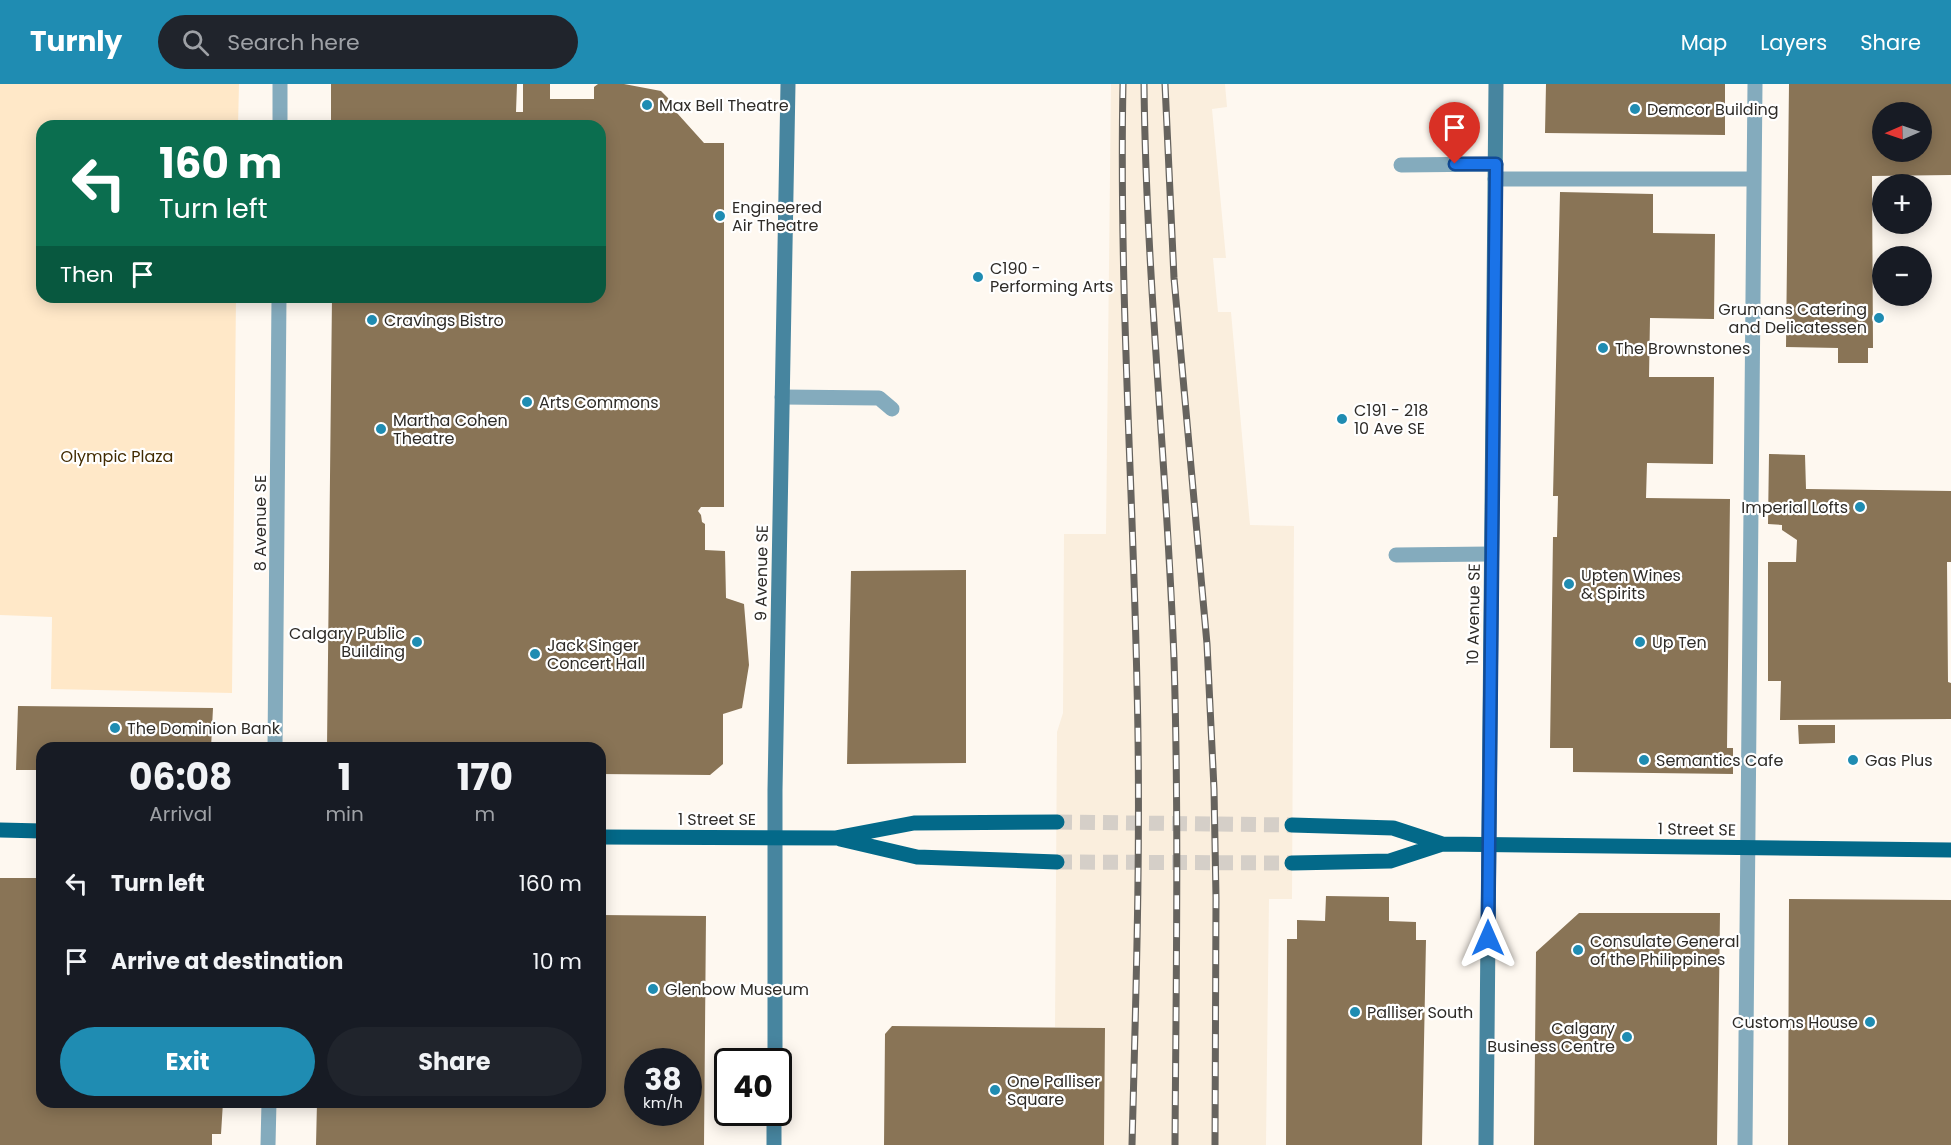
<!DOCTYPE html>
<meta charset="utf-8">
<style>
body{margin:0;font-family:Poppins,sans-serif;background:#20242c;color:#f1f3f6;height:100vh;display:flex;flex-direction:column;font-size:22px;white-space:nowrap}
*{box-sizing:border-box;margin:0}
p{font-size:20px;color:#9ea1a6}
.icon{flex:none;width:33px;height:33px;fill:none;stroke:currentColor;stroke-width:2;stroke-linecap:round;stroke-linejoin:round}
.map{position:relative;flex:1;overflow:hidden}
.side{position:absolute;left:36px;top:658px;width:570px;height:366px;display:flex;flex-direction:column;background:#171b24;border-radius:18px;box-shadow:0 3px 15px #0003}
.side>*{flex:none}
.hud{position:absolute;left:36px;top:36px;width:570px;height:183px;border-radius:18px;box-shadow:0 3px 15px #0003;background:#0b6e4f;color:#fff;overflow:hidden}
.needle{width:39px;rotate:268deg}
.fabs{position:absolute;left:1872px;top:18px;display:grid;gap:12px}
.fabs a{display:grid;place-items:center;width:60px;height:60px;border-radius:50%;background:#171b24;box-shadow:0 3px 15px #0003;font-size:30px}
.speed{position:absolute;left:624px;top:964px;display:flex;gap:12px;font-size:30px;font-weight:700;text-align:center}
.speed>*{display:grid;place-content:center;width:78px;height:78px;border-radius:50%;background:#171b24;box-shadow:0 3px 15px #0003;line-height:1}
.speed small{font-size:15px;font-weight:400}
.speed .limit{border:3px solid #111;border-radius:9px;background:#fff;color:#111}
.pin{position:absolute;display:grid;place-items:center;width:51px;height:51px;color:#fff;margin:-62px -26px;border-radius:50% 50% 50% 0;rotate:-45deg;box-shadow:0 0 6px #0007}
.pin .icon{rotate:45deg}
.me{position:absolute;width:66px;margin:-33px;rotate:0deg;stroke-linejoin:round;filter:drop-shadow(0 0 4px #0008)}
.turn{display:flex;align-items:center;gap:21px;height:126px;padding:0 24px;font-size:27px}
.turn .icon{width:78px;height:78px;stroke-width:2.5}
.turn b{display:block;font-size:42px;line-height:51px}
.then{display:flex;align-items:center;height:57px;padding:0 24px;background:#0003;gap:12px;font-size:22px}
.eta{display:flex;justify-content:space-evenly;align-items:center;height:102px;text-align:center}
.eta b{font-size:36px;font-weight:700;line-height:42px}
.action{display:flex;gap:12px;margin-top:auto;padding:12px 24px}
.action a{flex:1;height:69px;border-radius:36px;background:#1f8cb2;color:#fff;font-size:24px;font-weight:700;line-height:69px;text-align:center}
.action a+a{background:#20242c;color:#f1f3f6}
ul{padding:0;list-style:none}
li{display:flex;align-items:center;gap:18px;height:78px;padding:0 24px}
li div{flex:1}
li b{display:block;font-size:22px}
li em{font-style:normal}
header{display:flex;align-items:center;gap:36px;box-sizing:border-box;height:84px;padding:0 30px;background:#1f8cb2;color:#fff}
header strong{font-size:28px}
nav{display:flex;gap:33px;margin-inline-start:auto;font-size:21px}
.search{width:420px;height:54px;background:#20242c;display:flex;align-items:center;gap:15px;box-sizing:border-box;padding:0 21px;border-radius:33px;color:#9ea1a6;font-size:22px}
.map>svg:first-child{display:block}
.built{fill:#faeedd}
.green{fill:#ffe8c8}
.building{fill:#897456;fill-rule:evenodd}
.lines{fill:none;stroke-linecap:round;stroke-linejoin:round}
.primary-tunnel{stroke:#d5cfc8;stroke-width:15;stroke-dasharray:15 8;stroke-linecap:butt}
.lane{stroke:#84abbd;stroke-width:15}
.street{stroke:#84abbd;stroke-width:15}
.secondary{stroke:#47859f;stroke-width:15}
.primary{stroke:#036989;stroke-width:15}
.rail-casing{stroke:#66635e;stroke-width:7}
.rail{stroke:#fff;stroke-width:4.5;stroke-dasharray:14;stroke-linecap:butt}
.route-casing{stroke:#114b97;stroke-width:15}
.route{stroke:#1a73e8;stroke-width:10}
.poi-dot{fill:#1f8cb2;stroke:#fff;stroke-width:2}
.labels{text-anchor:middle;stroke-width:4.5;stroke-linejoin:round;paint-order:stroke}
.poi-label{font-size:16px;fill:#2f2c28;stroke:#fff;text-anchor:start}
.park-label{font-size:16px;fill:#422b01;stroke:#fff}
.street-label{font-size:16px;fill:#2f2c28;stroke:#fff}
</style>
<header>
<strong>Turnly</strong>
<div class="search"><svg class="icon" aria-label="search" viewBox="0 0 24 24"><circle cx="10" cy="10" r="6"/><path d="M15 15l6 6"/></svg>Search here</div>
<nav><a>Map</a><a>Layers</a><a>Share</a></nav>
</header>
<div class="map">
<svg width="1951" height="1061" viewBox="0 0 1951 1061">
<rect width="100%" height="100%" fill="#fef8f0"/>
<path class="built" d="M1111,0H1225L1227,23L1212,25L1226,174H1213L1218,228H1231L1250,441L1294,442L1292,815H1269L1266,1061H1104L1105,944L1055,943L1057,648L1063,629L1064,450H1106Z"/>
<path class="green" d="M0,0H239L238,42H42V213H236L232,609L51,605L52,533L0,531Z"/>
<path class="building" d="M331,0H517L516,28H523V0H550V15H594V3L598,0H624L661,7L670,16L677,29L704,59H724V423H701L698,427L701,431L702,438L705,440V466L725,467L726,514L744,520L749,581L742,624L723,630V680L710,691L600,690V664H327L332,213H600V42H331Z
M1546,0H1725V51L1545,49Z
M1789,0H1951V91L1872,92L1873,264H1868V279H1838V264L1786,263ZM1882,28H1922V68H1882Z
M1560,108L1653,110V149L1715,150L1714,235L1650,234L1649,293H1714L1713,380L1647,379L1646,414L1730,415L1727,664H1733V690L1573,688V664H1550L1553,453H1557L1558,412H1553Z
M1769,370L1805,371L1806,405L1951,407V478H1947L1948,598L1951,599V635L1780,636L1781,597H1768V478H1796L1797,456L1782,446V441L1768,440Z
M966,486V679L847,680L851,487Z
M18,622L213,624L211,664H42V686H16Z
M1798,641H1835V659L1799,660Z
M0,794H42V1018H223L221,1050H212V1061H0Z
M1326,812L1389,813V837L1416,838V856H1426L1422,1061H1286L1287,855H1297V836L1325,837Z
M1789,815L1951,816V1061H1788Z
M1579,829H1720L1717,1061H1534L1536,868Z
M600,831L706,832L704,1061H316L317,1018H600ZM638,978H688V1029H638Z
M892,942L1105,944L1104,1061H884L885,950Z"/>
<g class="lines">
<path class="primary-tunnel" d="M1057,738L1292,741
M1057,778L1292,779"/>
<path class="lane" d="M1401,81L1496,80
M1495,95H1754
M782,313L879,314L892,325
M1396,471L1491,470
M1745,1061L1755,0"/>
<path class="street" d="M280,42V0
M275,664L279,213
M268,1061L269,1018"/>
<path class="secondary" d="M775,978V706L788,0
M774,1061V1029
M1486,1061L1496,0"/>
<path class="primary" d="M1292,741L1393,744L1442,760L1951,766
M0,746L42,747
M600,753L835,754L914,739L1057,738
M840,755L917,773L1057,778
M1292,779L1390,777L1442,760"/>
<g class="rail-casing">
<path id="rail" d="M1123,0C1119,201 1133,402 1137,602C1141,755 1136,908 1132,1061
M1144,0C1146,192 1167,383 1174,575C1179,737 1176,899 1175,1061
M1165,0L1174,194L1207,560L1214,705L1216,814L1215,1061"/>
</g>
<use href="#rail" class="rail"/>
</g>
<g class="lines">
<g class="route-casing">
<path id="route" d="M1455,80H1496L1488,854"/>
</g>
<use href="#route" class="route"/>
</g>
<g class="poi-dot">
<circle cx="647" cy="21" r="6"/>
<circle cx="1635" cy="25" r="6"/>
<circle cx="720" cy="132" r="6"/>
<circle cx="978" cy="193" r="6"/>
<circle cx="1879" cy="234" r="6"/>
<circle cx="372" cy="236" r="6"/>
<circle cx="1603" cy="264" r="6"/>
<circle cx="527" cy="318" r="6"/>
<circle cx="1342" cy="335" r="6"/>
<circle cx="381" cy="345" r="6"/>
<circle cx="1860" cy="423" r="6"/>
<circle cx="1569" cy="500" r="6"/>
<circle cx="417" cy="558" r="6"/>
<circle cx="1640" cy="558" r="6"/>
<circle cx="535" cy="570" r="6"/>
<circle cx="115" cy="644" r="6"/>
<circle cx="1644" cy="676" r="6"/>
<circle cx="1853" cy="676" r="6"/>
<circle cx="1578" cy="866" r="6"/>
<circle cx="653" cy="905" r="6"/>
<circle cx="1355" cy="928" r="6"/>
<circle cx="1870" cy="938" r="6"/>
<circle cx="1627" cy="953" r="6"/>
<circle cx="995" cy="1006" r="6"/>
</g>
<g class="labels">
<g class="poi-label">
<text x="659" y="27">Max Bell Theatre</text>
<text x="1647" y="31">Demcor Building</text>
<text x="732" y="129">Engineered<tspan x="732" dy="18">Air Theatre</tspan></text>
<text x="990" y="190">C190 -<tspan x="990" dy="18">Performing Arts</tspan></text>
<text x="1867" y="231" text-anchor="end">Grumans Catering<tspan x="1867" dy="18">and Delicatessen</tspan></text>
<text x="384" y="242">Cravings Bistro</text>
<text x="1615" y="270">The Brownstones</text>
<text x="539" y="324">Arts Commons</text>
<text x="1354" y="332">C191 - 218<tspan x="1354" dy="18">10 Ave SE</tspan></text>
<text x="393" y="342">Martha Cohen<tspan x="393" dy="18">Theatre</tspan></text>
<text x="1848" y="429" text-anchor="end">Imperial Lofts</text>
<text x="1581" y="497">Upten Wines<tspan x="1581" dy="18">&amp; Spirits</tspan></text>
<text x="405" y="555" text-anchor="end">Calgary Public<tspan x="405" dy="18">Building</tspan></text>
<text x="1652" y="564">Up Ten</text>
<text x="547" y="567">Jack Singer<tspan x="547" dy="18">Concert Hall</tspan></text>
<text x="127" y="650">The Dominion Bank</text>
<text x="1656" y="682">Semantics Cafe</text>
<text x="1865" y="682">Gas Plus</text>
<text x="1590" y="863">Consulate General<tspan x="1590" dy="18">of the Philippines</tspan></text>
<text x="665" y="911">Glenbow Museum</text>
<text x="1367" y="934">Palliser South</text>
<text x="1858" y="944" text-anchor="end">Customs House</text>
<text x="1615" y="950" text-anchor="end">Calgary<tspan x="1615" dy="18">Business Centre</tspan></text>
<text x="1007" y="1003">One Palliser<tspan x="1007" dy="18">Square</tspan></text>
</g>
<g class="park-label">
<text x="117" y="378">Olympic Plaza</text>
</g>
<g class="street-label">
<text transform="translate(260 439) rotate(-90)" y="6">8 Avenue SE</text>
<text transform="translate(761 489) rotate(-89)" y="6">9 Avenue SE</text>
<text transform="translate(1473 530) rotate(-89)" y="6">10 Avenue SE</text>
<text x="717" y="741">1 Street SE</text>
<text transform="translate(1697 745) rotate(1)" y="6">1 Street SE</text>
</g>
</g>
</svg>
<div class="fabs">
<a><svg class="needle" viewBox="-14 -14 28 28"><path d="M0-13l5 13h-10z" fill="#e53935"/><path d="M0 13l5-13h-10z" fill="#9ea1a6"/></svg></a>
<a>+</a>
<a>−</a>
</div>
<div class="speed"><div>38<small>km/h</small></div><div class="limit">40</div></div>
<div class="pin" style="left:1455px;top:80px;background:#d93025"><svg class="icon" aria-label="arrive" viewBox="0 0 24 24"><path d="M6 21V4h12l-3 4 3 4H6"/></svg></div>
<svg class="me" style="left:1488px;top:854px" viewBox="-20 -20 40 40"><path d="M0-17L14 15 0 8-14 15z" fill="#1a73e8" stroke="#fff" stroke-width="4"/></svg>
<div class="hud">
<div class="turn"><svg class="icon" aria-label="left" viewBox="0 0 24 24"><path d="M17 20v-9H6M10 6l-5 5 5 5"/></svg><div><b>160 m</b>Turn left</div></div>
<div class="then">Then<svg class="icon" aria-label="arrive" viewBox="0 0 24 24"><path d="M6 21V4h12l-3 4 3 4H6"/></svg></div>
</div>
<section class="side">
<div class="eta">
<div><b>06:08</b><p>Arrival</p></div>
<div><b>1</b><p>min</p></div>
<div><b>170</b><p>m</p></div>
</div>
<ul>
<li><svg class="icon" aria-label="left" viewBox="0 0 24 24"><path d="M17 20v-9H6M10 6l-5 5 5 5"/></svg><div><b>Turn left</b></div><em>160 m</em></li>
<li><svg class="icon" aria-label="arrive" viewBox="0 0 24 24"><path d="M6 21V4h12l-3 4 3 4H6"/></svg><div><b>Arrive at destination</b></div><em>10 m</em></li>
</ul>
<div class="action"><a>Exit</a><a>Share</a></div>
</section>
</div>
